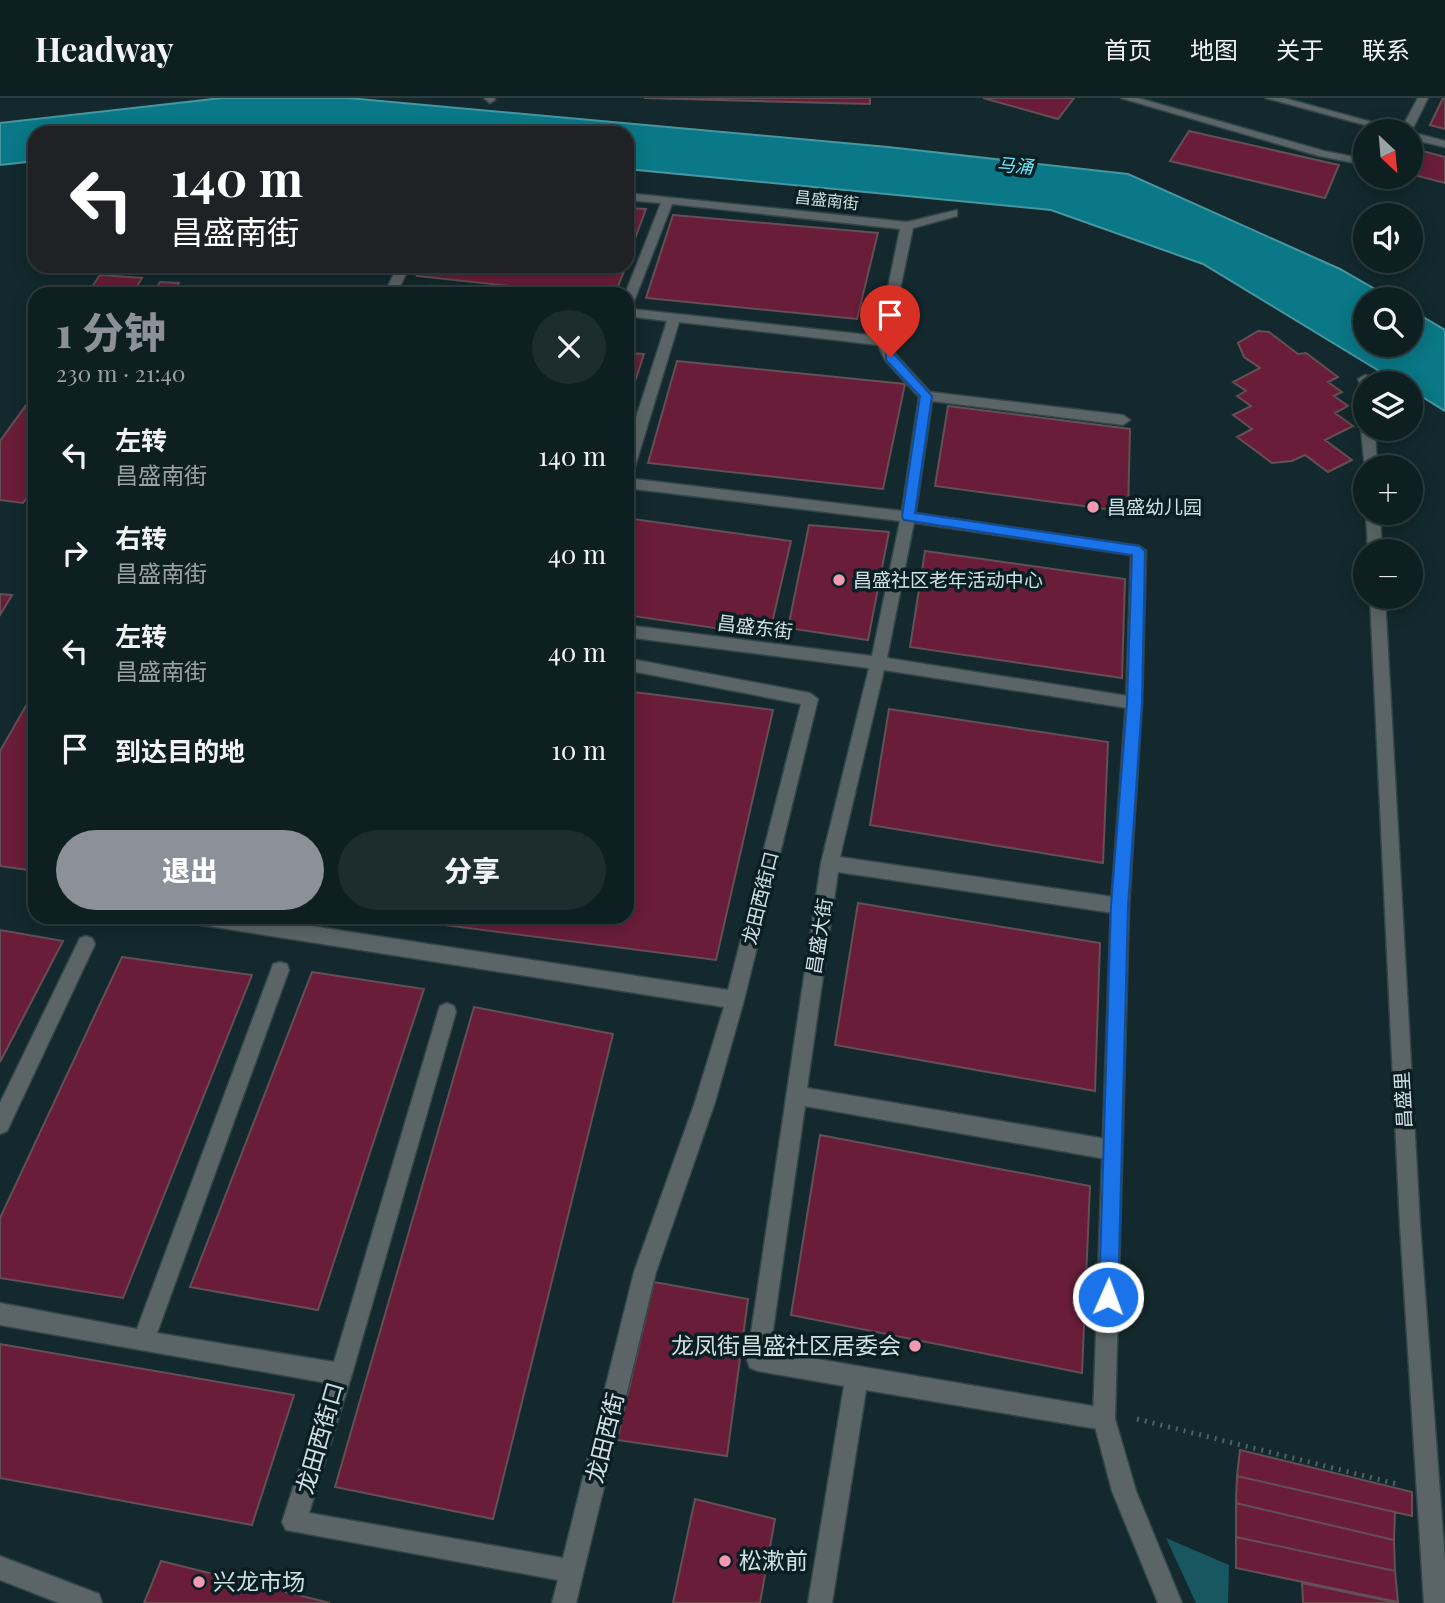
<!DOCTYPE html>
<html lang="zh">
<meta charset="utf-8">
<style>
body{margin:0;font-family:"Playfair Display","Noto Sans SC",serif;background:#1c2c2f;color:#f1f3f6;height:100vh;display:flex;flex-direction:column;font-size:26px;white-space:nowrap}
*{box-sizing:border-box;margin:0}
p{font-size:23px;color:#9ba2a5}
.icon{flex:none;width:38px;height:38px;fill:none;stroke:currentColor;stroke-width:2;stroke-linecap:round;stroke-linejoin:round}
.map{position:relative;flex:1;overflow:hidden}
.panel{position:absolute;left:28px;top:189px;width:606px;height:637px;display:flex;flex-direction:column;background:#0e1f22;border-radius:21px;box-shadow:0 4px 18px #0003,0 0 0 2px #2e3d40}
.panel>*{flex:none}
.guide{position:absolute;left:28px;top:28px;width:606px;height:147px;border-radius:21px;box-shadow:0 4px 18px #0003,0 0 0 2px #2e3d40;background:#202124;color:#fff;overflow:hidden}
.needle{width:46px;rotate:154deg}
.tools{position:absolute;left:1353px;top:21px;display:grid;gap:14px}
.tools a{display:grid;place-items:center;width:70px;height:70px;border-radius:50%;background:#0e1f22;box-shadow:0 4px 18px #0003,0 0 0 2px #2e3d40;font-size:35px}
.pin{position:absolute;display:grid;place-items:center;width:60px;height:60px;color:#fff;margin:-72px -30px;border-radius:50% 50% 50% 0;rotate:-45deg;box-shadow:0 0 7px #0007}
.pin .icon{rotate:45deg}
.me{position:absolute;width:77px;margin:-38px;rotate:2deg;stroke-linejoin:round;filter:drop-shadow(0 0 5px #0008)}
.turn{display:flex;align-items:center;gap:24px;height:147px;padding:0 28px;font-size:32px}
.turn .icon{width:91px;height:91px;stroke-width:2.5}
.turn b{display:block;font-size:49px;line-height:60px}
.round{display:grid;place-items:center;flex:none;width:74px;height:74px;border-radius:37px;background:#1c2c2f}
.overview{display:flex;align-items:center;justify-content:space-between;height:119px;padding:0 28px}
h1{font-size:42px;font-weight:800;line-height:52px;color:#8c9099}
.action{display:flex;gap:14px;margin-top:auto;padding:14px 28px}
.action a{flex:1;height:80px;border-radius:42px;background:#8c9099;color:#fff;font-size:28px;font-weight:800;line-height:80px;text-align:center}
.action a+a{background:#1c2c2f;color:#f1f3f6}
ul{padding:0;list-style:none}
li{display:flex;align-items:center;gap:21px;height:98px;padding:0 28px}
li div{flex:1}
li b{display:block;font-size:26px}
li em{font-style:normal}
header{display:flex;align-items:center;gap:42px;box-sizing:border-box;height:98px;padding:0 35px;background:#0e1f22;border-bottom:2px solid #2e3d40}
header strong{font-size:33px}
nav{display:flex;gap:38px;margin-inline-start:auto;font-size:24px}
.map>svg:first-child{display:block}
.green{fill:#195760}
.water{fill:#0a7886;stroke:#4697a2;stroke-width:2}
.building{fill:#691d39;stroke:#634f54;stroke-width:2}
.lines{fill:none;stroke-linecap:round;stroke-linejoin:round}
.service-casing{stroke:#32464a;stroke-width:3}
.minor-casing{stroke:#32464a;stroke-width:3}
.path{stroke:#4e6165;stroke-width:5;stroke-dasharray:2 6;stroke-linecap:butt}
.service{fill:#5b6567;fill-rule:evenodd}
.minor{fill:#5b6567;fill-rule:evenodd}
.route{fill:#1a73e8;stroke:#114b97;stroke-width:2}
.poi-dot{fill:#f19ab1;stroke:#0a1f23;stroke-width:2.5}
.labels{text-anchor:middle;stroke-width:7;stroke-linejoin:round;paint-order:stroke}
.far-street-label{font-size:16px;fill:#d3e0e3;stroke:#0a1f23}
.far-water-label{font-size:18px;font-style:italic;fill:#6be6fa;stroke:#0a1f23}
.poi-label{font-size:19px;fill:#d3e0e3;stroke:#0a1f23;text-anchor:start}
.street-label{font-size:19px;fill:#d3e0e3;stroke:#0a1f23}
.near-poi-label{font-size:23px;fill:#d3e0e3;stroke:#0a1f23;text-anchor:start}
.near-street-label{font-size:23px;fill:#d3e0e3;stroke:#0a1f23}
</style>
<header>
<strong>Headway</strong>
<nav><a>首页</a><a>地图</a><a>关于</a><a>联系</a></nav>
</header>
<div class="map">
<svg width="1445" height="1505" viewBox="0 0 1445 1505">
<rect width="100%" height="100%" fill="#13292d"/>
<path class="green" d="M1166,1440L1229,1467L1228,1505H1196Z"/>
<path class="water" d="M222,0H348L888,49L1128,76L1340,171L1392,201H1365V247H1410L1411,212L1445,232V313L1411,292L1410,285H1399L1203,166L1051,112L627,71L626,35H35V63L0,67V25Z"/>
<path class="building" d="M644,0H870V6Z
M983,0H1074L1058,21Z
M1443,0H1445V31L1430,27Z
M1189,33L1339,67L1325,100L1170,63Z
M1415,51L1445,59V85L1410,76V61Z
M626,110L646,111L626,165Z
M673,117L878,135L857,221L646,200Z
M164,168H193L190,174L161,172Z
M423,168H626L615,196H585L417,178Z
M100,177L142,180L136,190L156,191L160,184L179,185L173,196H87Z
M1258,233L1269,234L1298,256L1306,255L1338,279L1328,284L1342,294L1334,298L1348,308L1335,315L1353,328L1325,342L1352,362L1328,374L1305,357L1292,363L1272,365L1237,339L1252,331L1233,317L1251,308L1237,298L1246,293L1233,284L1260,270L1244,259L1238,245Z
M626,255L644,256L626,311Z
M677,263L905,286L883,391L648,365Z
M35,295V388L23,405L0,402V343Z
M948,308L1130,331L1128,414L935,388Z
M626,420L791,443L769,538L626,517Z
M809,427L889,434L868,542L788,530Z
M925,453L1125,481L1122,580L910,549Z
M0,496L12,497L0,517Z
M35,592V773L0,768V653Z
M634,594L773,612L716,862L383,819H626V621Z
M889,611L1108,644L1103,765L870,727Z
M858,805L1100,845L1095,993L835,947Z
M0,832L63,843L0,964Z
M122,859L252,877L123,1200L0,1180V1120Z
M312,874L424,891L318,1212L190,1189Z
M474,909L613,936L493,1421L335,1389Z
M820,1037L1090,1088L1082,1275L791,1217Z
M654,1184L748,1201L727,1358L617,1342Z
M0,1246L294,1297L252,1427L0,1380Z
M1240,1352L1412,1394V1418L1237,1378Z
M1237,1378L1395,1414L1394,1442L1236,1405Z
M695,1401L775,1421L760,1505H673Z
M1236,1405L1394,1442L1395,1473L1236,1439Z
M1236,1439L1395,1473L1398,1504L1236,1470Z
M161,1463L330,1505H144Z
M1302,1485L1398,1505H1303Z"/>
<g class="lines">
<g class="service-casing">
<path id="service" d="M484,0H494L495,2L490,5Z
M1121,0H1138L1324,53L1365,61V67L1319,58Z
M1266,0H1284L1397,31L1387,33Z
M1418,0H1428L1411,34L1445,43V49L1410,41V33H1400Z
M626,95L907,124L957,112V118L913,130L889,243L896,257L930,294L1123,317L1130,322L1123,327L932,303L915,419L887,560L1134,599L1142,605L1134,611L884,572L840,759L1120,800L1126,802L1129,808L1126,814L1120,816L838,774L807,990L1112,1042L1119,1045L1122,1052L1119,1059L1112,1062L805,1008L770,1253L1104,1310L1112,1313L1115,1321L1112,1329L1104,1332L866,1292L832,1505H808L844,1288L758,1273L750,1270L747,1262L821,765L869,570L626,539V527L872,558L900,423L626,390V380L902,413L919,299L885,262L878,247L679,224L633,375L626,380V351L667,223L626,218L625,196L661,105L626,102ZM672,106L900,131L878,238L631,211Z
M398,168H410L396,196H384Z
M429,188L465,192L471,196L425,195L423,192Z
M1365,277L1370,278L1373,285H1365V289L1361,288L1358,281Z
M1365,327V331H1375L1377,369H1365V372L1361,331Z
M1366,415H1380L1382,453H1368Z
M1370,499H1385L1420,1127L1445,1463V1505H1424L1400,1127Z
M626,560L810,595L818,601L744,902L715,1004L656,1174L576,1505H552L558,1482L286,1432L282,1424L327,1285L0,1227V1205L137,1231L271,872L273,866L280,864L287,866L289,872L157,1235L334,1264L438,914L440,908L447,905L454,908L456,914L352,1276L309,1415L563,1460L634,1174L695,1004L724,909L202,827L196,825L193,819H253L728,892L801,606L626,572Z
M86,838L92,840L95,846L7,1033L0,1036V1005L80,840Z
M0,1458L99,1496L102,1505H59L0,1482Z"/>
</g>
<g class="minor-casing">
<path id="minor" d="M908,414L1139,448L1146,453L1142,605L1129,808L1115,1321L1136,1393L1182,1505H1158L1112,1393L1093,1321L1111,808L1126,605L1131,457L903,423L901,419Z"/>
</g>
<path class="path" d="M1137,1321L1397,1386"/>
<use href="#service" class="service"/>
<use href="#minor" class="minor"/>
</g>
<path class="route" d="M890,255L894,256L932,298L915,415L1139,448L1145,453L1142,605L1128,808L1118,1199L1115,1206L1108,1209L1102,1206L1099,1199L1111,808L1127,605L1132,457L904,422L902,419L920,298L886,262V256Z"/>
<g class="poi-dot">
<circle cx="1093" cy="409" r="7"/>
<circle cx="839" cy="482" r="7"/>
<circle cx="915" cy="1248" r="7"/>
<circle cx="725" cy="1463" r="7"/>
<circle cx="199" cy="1484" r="7"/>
</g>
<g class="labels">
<g class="far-street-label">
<text transform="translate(827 102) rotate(6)" y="6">昌盛南街</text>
</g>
<g class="far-water-label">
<text transform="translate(1015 68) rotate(5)" y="6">马涌</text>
</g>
<g class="poi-label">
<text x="1107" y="416">昌盛幼儿园</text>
<text x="853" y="489">昌盛社区老年活动中心</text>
</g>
<g class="street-label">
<text transform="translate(755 529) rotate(7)" y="7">昌盛东街</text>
<text transform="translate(760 800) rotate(-76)" y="7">龙田西街口</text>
<text transform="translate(819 838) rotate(-81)" y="7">昌盛大街</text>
<text transform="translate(1403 1002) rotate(-93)" y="7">昌盛里</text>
</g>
<g class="near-poi-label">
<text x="901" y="1256" text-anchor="end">龙凤街昌盛社区居委会</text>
<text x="739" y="1471">松漱前</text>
<text x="213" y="1492">兴龙市场</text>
</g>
<g class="near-street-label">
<text transform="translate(320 1340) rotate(-74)" y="8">龙田西街口</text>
<text transform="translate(605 1340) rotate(-76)" y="8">龙田西街</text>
</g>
</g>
</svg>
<div class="tools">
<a><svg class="needle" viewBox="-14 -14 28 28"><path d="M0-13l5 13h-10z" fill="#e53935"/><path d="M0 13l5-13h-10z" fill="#9ba2a5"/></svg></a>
<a><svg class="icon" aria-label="sound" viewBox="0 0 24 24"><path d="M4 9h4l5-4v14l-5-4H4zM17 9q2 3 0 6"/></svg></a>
<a><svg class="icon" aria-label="search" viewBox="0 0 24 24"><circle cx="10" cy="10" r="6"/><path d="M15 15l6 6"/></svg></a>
<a><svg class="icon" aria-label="layers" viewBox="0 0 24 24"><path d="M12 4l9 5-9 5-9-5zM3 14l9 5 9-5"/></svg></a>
<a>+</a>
<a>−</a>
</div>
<div class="pin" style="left:890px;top:259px;background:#d93025"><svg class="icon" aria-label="arrive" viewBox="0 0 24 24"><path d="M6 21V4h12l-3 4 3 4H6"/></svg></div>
<svg class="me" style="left:1108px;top:1199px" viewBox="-20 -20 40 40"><circle r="17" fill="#1a73e8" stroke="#fff" stroke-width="3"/><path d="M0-11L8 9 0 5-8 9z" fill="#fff"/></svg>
<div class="guide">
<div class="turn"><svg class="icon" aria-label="left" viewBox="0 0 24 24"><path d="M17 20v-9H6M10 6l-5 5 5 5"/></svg><div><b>140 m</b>昌盛南街</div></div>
</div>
<section class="panel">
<div class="overview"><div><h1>1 分钟</h1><p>230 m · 21:40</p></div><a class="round"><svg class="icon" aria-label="close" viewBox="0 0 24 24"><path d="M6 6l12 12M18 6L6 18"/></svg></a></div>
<ul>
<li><svg class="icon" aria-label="left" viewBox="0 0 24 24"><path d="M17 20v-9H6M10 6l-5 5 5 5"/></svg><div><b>左转</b><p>昌盛南街</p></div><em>140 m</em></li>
<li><svg class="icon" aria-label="right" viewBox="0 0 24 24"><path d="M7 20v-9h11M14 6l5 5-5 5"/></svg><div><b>右转</b><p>昌盛南街</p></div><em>40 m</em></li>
<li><svg class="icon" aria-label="left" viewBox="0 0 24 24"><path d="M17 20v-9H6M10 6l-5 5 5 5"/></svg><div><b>左转</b><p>昌盛南街</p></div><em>40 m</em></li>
<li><svg class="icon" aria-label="arrive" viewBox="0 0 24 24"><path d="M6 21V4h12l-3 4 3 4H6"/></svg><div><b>到达目的地</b></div><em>10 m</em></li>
</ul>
<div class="action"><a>退出</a><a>分享</a></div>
</section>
</div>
